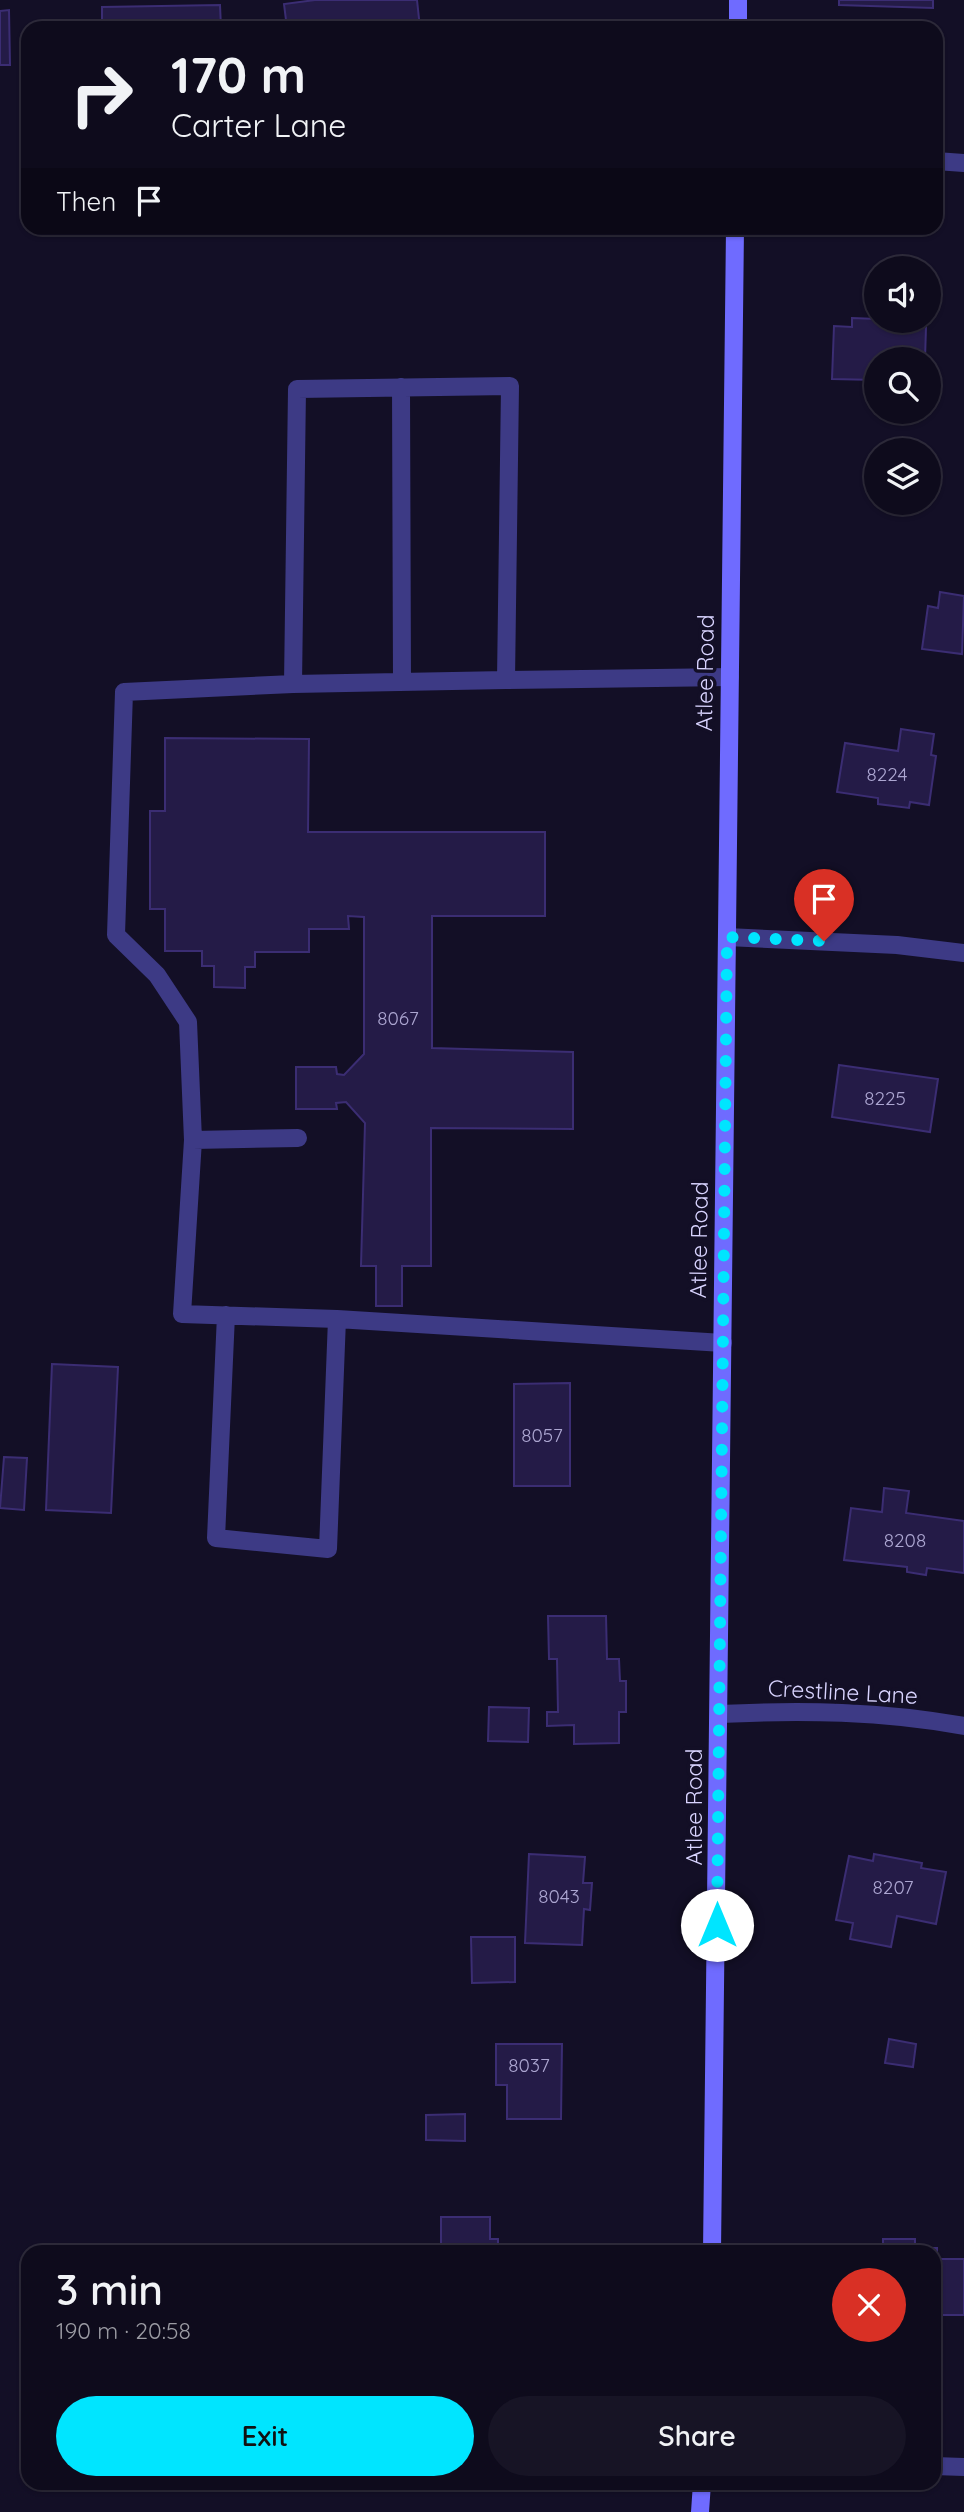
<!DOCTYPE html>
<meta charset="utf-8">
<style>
body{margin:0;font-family:Quicksand,sans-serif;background:#171425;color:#f1f3f6;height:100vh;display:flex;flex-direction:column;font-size:26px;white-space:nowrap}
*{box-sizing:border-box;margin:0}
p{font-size:23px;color:#9b9ba3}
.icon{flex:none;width:38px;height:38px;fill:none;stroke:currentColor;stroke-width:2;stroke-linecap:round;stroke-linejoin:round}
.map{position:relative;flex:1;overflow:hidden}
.sheet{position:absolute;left:21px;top:2245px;width:920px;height:245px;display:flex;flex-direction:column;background:#0e0b1c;border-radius:21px;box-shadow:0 2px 5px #0004,0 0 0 2px #2e2b3b}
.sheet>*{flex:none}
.banner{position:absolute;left:21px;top:21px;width:922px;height:214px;border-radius:21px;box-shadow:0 2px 5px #0004,0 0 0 2px #2e2b3b;background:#0e0b1c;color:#f1f3f6;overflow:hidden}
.buttons{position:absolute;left:864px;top:256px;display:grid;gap:14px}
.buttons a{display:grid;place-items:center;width:77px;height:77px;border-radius:50%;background:#0e0b1c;box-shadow:0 2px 5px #0004,0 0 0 2px #2e2b3b;font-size:35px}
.pin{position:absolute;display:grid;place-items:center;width:60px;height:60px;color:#fff;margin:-72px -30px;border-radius:50% 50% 50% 0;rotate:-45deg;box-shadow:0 0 7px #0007}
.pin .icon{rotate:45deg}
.me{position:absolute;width:77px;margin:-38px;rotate:0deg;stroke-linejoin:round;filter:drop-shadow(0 0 5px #0008)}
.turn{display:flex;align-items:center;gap:24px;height:147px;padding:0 35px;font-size:32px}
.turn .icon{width:91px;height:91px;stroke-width:2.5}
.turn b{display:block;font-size:49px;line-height:60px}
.then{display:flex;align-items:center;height:66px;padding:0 35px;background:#0003;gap:14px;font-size:26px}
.round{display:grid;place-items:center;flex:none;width:74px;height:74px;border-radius:37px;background:#171425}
.headline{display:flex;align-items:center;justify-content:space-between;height:119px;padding:0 35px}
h1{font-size:42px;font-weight:600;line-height:52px}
.button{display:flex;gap:14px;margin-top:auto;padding:14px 35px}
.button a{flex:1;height:80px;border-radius:42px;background:#00e5ff;color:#111;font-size:28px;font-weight:600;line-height:80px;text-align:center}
.button a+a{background:#171425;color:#f1f3f6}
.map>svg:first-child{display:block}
.building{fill:#241b47;stroke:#3b2d73;stroke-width:2}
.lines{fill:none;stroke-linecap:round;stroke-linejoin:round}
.lane{stroke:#3d3a85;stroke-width:18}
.street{stroke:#3d3a85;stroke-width:18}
.secondary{stroke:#6f6bff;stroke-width:18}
.route{stroke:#00e5ff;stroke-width:12;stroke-dasharray:0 21.6}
.labels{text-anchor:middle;stroke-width:7;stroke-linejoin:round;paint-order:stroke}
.number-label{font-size:19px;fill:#aca6d1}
.street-label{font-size:23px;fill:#d9d4ff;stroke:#130f26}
</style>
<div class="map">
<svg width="964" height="2512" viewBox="0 0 964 2512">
<rect width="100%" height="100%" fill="#130f26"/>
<path class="building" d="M315,0H417L420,28H287L284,4Z
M839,0H933V8L839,5Z
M220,5L221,28H102V7Z
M9,10L10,65H0V11Z
M852,318L877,319L881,320V325L926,327L925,359H877V380L832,379L834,326L852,327Z
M940,592L964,596L962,654L922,649L928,606L938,608Z
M901,729L934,734L931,755L936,756L929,805L910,802L909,808L878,804V798L837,792L845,743L898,751Z
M165,738L309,739L308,832H545V916H432V1048L573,1052V1129L431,1128V1266H402V1306H376V1266H361L365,1123L346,1102L336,1103L337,1109H296V1067H336L337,1074L344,1075L364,1054V917L348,916L349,929H309V952H255V967H245V988L214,987V966H202V951H165V909H150V811H165Z
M839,1065L938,1079L930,1132L832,1117Z
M52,1364L118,1367L111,1513L46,1510Z
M570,1383V1486H514V1384Z
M4,1457L27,1458L24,1510L0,1508Z
M884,1488L909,1491L906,1513L964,1521V1573L927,1568L926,1575L907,1572V1567L844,1560L851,1508L882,1512Z
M548,1616H606L607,1659H619L620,1681H626V1712H619V1743L574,1744V1725L547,1726V1712H558L557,1659H549Z
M489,1707L529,1708L528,1742L488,1741Z
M529,1854L585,1857L583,1883H592L590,1910L584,1909L582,1945L525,1943Z
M874,1854L922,1863L921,1868L946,1872L936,1924L897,1916L891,1947L850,1939L853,1923L836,1920L849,1856L873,1861Z
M471,1937H515V1982L472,1983Z
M889,2039L916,2044L913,2067L885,2063Z
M496,2044H562L561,2119H507V2085H496Z
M465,2114V2141L426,2140V2115Z
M441,2217H490V2239H498V2252H441Z
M883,2239H915V2248H937V2259H964V2315H939V2310H934V2252H883Z"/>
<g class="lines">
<path class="lane" d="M401,387L402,682
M506,680L293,684L297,389L510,386L506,680L730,677
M293,684L124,692L116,935L157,975L188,1022L193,1140L298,1138
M193,1140L182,1314L337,1319L328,1549L216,1538L226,1315
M337,1319L723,1343"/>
<path class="street" d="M936,161L964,163
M727,937L897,945L964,953
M719,1714C802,1710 882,1711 964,1726
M934,2466L964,2467"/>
<path class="secondary" d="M738,28V0
M712,2252L735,228
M700,2512L702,2483"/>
</g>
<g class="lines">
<path class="route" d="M717,1925L727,937L824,941"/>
</g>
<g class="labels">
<g class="number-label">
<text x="887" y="781">8224</text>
<text x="398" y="1025">8067</text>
<text x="885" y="1105">8225</text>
<text x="542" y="1442">8057</text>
<text x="905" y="1547">8208</text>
<text x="893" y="1894">8207</text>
<text x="559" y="1903">8043</text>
<text x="529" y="2072">8037</text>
</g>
<g class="street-label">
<text transform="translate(705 673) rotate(-89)" y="8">Atlee Road</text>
<text transform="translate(699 1240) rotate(-89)" y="8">Atlee Road</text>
<text transform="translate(843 1692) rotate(3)" y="8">Crestline Lane</text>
<text transform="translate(694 1807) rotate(-90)" y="8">Atlee Road</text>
</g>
</g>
</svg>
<div class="buttons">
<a><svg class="icon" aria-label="sound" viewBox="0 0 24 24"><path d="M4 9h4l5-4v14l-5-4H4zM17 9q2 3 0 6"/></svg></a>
<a><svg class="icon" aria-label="search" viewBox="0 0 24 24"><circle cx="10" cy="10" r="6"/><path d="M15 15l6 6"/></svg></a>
<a><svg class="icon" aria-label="layers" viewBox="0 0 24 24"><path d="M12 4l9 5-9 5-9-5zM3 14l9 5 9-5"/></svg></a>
</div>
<div class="pin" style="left:824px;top:941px;background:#d93025"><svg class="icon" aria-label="arrive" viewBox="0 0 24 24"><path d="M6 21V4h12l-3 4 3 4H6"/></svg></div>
<svg class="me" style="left:717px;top:1925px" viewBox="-20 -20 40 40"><circle r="19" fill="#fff"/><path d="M0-13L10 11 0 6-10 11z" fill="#00e5ff"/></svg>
<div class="banner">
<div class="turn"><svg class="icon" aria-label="right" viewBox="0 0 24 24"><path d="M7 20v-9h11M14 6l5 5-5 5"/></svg><div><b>170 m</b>Carter Lane</div></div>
<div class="then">Then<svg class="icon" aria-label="arrive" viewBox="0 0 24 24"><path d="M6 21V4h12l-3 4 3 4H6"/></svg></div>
</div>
<section class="sheet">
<div class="headline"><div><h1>3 min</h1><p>190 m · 20:58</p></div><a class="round" style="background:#d93025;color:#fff"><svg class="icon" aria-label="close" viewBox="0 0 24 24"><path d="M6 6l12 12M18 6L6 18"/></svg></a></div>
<div class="button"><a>Exit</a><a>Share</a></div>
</section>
</div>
